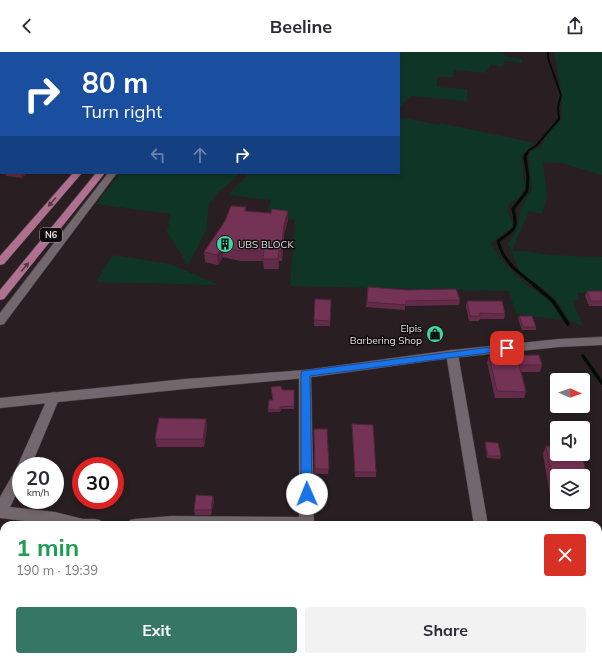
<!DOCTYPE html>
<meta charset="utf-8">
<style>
body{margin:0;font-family:Mulish,sans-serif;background:#f2f2f3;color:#2b2b33;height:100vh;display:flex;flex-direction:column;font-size:15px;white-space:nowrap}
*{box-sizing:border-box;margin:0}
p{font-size:13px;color:#7c7c81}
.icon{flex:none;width:22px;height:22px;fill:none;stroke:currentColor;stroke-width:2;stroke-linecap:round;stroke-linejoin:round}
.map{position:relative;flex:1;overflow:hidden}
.details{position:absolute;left:0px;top:469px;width:602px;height:140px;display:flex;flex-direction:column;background:#fff;border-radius:12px 12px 0 0;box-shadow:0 2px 6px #0003}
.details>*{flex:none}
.guide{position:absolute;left:0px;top:0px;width:400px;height:122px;box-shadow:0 2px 6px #0003;background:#1a4fa0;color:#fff;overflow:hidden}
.needle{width:26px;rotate:92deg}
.controls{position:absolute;left:550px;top:321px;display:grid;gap:8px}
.controls a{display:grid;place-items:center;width:40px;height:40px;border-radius:4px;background:#fff;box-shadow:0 2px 6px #0003;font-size:20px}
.speed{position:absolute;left:12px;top:405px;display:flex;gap:8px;font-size:20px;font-weight:700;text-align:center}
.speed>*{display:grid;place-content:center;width:52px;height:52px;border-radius:50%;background:#fff;box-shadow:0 2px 6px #0003;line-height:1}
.speed small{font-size:10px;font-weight:400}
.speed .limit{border:6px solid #d22;background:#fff;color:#111}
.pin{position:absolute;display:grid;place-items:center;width:34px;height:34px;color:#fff;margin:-17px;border-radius:8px;box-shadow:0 2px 6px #0006}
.me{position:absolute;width:44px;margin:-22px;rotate:359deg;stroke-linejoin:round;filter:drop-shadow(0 0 3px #0008)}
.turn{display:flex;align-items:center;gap:14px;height:84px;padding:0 16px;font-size:18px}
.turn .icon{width:52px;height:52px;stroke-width:2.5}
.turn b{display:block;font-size:28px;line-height:34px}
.lanes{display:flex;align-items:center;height:38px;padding:0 16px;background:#0003;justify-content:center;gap:20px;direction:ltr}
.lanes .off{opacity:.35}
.round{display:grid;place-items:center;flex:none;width:42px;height:42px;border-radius:4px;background:#f2f2f3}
.overview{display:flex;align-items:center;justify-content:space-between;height:68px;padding:0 16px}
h1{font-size:24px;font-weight:700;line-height:30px;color:#1e9e55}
.cta{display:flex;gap:8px;margin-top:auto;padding:8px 16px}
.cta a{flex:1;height:46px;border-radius:4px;background:#367764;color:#fff;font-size:16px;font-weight:700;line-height:46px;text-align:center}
.cta a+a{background:#f2f2f3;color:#2b2b33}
header{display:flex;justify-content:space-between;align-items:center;height:52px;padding:0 16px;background:#fff;font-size:18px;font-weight:700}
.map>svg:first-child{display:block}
.green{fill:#0f3527}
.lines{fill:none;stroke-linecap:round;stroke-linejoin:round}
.stream-far2{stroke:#000d05;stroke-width:2}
.stream-far1{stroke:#000d05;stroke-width:3}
.stream{stroke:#000d05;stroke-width:3.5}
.street-casing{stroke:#453d41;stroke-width:1}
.secondary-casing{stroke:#453d41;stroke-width:1}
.primary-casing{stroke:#453d41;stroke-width:1}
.street{fill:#72676c;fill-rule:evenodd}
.secondary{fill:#72676c;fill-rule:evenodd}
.primary{fill:#af718f;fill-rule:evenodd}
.wall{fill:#642c49}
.shaded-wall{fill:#51243c}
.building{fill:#743355;stroke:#51243c}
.oneway{fill:#563847}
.route{fill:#1a73e8;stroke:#114b97}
.labels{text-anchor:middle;stroke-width:3;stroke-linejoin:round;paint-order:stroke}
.shield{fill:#0e0a0c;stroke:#a7a0a3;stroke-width:1}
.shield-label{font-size:9px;font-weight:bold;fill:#e8e1e4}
.poi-label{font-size:10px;fill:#e8e1e4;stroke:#0e0a0c;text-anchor:start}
</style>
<header><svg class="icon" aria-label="back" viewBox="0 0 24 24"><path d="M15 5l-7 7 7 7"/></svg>Beeline<svg class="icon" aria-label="share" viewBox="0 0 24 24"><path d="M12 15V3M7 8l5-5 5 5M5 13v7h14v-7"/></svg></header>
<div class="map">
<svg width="602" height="609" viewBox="0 0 602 609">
<rect width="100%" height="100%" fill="#291f23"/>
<path class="green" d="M362,0H499L504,2L506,4L522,7V11L505,9L503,15L491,12L486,21L455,18L452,25H437V35L467,37V49L411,44L399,56V1Z
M554,0H602V123L562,111L543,110L547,145L542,162L529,159L512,199H525L549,203L602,205V240L577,241L580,248L572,249L583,274L569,268L553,244L521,221L508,192L518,176L520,157L532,137L529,116L530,100L540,95L551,78L562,67C563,41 559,25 554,0Z
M399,65L439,73L440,71L535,91L521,104L525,135L521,143L508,153L509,163L514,174L491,191L503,210L527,233L550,249L562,268L516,262L509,239L290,234L295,168L266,165L271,148L230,143C233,135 244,130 248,121H399Z
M120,121H240L229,132L219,139L209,152L206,179L188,213L167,180L171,162L96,152Z
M113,203L170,212L219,233L96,230Z"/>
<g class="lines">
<path class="stream-far2" d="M526,103L529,98L536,94L559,67L558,55L561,43L548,6V0"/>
<path class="stream-far1" d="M526,102L525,105L528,125L527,139L513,157C518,178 515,177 498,189C503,210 519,221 536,234"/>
<path class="stream" d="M534,233L553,249L568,272
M583,304L602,331"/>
<g class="street-casing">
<path id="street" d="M355,0H361V1H355Z
M0,36H1V40H0Z
M108,121H117L4,272L0,273V261Z
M452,298L456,299L458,302L488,473H474L446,302L448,299Z
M305,318L309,319L311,322L314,473H128L130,468L135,467L172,464L299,465V322L301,319Z
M54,340L58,342L60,345L31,414H21V433L10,455L55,460L83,467H95L100,468L102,473H58L0,466V445L17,415L48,345L50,342Z
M123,605H141L140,609H122Z
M298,605H316V609H298Z
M494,605H512L513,609H495Z"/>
</g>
<g class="secondary-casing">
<path id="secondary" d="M602,285V293L559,295L452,306L305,326L185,337L0,356V346L185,327L305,318L452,298L559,287Z"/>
</g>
<g class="primary-casing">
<path id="primary" d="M73,121H82L4,212L0,213V204Z
M96,121H105L4,247L0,248V238Z"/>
</g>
<use href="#street" class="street"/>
<use href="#secondary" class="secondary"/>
<use href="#primary" class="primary"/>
</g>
<path class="wall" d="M331,0H343L342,1H331Z
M5,121H28L22,126L6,124Z
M246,155V159L288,168L284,183L282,209H279V217H264L263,209H240L223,205L218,213L205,210L204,200Z
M368,235L460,248L459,253L405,254V258L366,255Z
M587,239H602V254H589L585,244Z
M315,247L331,248L330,274H314Z
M467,249L505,262L504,267H480L479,269H469L466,254Z
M519,264L536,275V278H522L518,267Z
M489,304L542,313L540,320H521L526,340L524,346H495L487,310Z
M282,338H294V357H281L280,360H268V357Z
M206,367L207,374L204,395H157L155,387Z
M352,372L376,420V425H355L352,377Z
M314,377L329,417L328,422H314Z
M556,381H557V402H582L590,439L587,446H583V424H557V443H550L543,402L546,394H555L553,389Z
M485,390L501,404L500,407L487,406L485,393Z
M213,444L214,449L211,463H195L194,458Z
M412,605H434V609H412Z"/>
<path class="shaded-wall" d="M21,121H28L22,126L20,122Z
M288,159V168L284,183L282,209L281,199L284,173Z
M222,195L223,205L218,213L217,203Z
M279,199V217L278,207Z
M206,367L207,374L204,395L203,387Z
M213,444L214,449L211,463V458Z"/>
<path class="building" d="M261,0H306L305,1H260Z
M231,154L246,155L244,159L271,161L272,157L288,159L284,173L281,199H279L278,207H263L264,199H240L222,195L217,203L204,200L225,169Z
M368,235L407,238L456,237L460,248L406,249V253L367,250Z
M587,239H602V249H591Z
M315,247L331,248L330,269L314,268Z
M467,249H502L505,262L480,261V264H470Z
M519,264H532L536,275H523Z
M539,303L542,313H519L526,340L497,339L489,304Z
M281,334L282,338H294V354L280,355V358L268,357L269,348H273L271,335Z
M159,366L206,367L203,387H155Z
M352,372L373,373L376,420H355Z
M314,377H327L329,417H315Z
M485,390L498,391L501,404H488Z
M546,394L557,395V402H582L590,439L583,438V424H557V435H554Z
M196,443L213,444L211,458H194Z
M413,605H434V609H414Z"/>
<defs><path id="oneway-solid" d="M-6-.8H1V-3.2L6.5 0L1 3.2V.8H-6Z"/></defs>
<g class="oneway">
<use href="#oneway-solid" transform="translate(52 150) rotate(131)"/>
<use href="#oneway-solid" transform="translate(25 215) rotate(-50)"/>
</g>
<path class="route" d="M507,293L512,296L511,298L310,324L312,442L311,445L307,447L303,445L301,442V322L302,319Z"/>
<defs>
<g id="building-disc" transform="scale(0.9)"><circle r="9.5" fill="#43d4a0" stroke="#0e0a0c"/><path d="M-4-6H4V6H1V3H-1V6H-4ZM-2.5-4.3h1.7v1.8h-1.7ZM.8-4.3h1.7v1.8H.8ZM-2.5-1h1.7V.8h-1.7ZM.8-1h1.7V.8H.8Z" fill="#111"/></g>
<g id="shop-disc" transform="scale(0.9)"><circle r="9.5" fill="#43d4a0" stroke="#0e0a0c"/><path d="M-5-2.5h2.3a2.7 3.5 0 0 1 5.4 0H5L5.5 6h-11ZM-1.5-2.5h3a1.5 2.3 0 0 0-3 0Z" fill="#111"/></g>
</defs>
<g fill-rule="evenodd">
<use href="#building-disc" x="225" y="192"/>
<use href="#shop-disc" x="435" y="282"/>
</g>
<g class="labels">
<rect class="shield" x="40" y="176" width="22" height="14" rx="3"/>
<g class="shield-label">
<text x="51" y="186">N6</text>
</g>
<g class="poi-label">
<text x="238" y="196">UBS BLOCK</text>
<text x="422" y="280" text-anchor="end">Elpis<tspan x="422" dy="12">Barbering Shop</tspan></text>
</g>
</g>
</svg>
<div class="controls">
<a><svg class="needle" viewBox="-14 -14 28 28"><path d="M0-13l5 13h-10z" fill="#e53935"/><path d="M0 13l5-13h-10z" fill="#7c7c81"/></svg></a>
<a><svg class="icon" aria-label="sound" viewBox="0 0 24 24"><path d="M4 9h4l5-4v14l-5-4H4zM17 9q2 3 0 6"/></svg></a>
<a><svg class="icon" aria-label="layers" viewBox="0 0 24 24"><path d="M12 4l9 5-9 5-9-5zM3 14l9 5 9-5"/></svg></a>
</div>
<div class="speed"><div>20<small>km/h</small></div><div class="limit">30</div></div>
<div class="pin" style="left:507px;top:296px;background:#d93025"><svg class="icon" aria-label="arrive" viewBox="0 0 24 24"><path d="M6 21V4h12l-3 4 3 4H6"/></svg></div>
<svg class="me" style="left:307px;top:442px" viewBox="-20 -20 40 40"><circle r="19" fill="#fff"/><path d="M0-13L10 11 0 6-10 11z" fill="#1a73e8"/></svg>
<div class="guide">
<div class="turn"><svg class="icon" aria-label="right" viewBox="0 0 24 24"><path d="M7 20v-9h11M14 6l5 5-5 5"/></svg><div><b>80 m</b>Turn right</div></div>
<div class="lanes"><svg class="icon off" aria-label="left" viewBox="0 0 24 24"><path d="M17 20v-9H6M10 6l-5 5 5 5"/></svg><svg class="icon off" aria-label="ahead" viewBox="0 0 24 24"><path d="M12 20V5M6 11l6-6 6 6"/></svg><svg class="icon" aria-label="right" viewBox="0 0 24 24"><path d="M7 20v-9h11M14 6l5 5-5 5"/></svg></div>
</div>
<section class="details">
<div class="overview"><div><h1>1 min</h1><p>190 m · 19:39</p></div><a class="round" style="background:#d93025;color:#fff"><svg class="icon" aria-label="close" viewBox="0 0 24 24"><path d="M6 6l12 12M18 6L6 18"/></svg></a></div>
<div class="cta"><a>Exit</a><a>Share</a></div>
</section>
</div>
